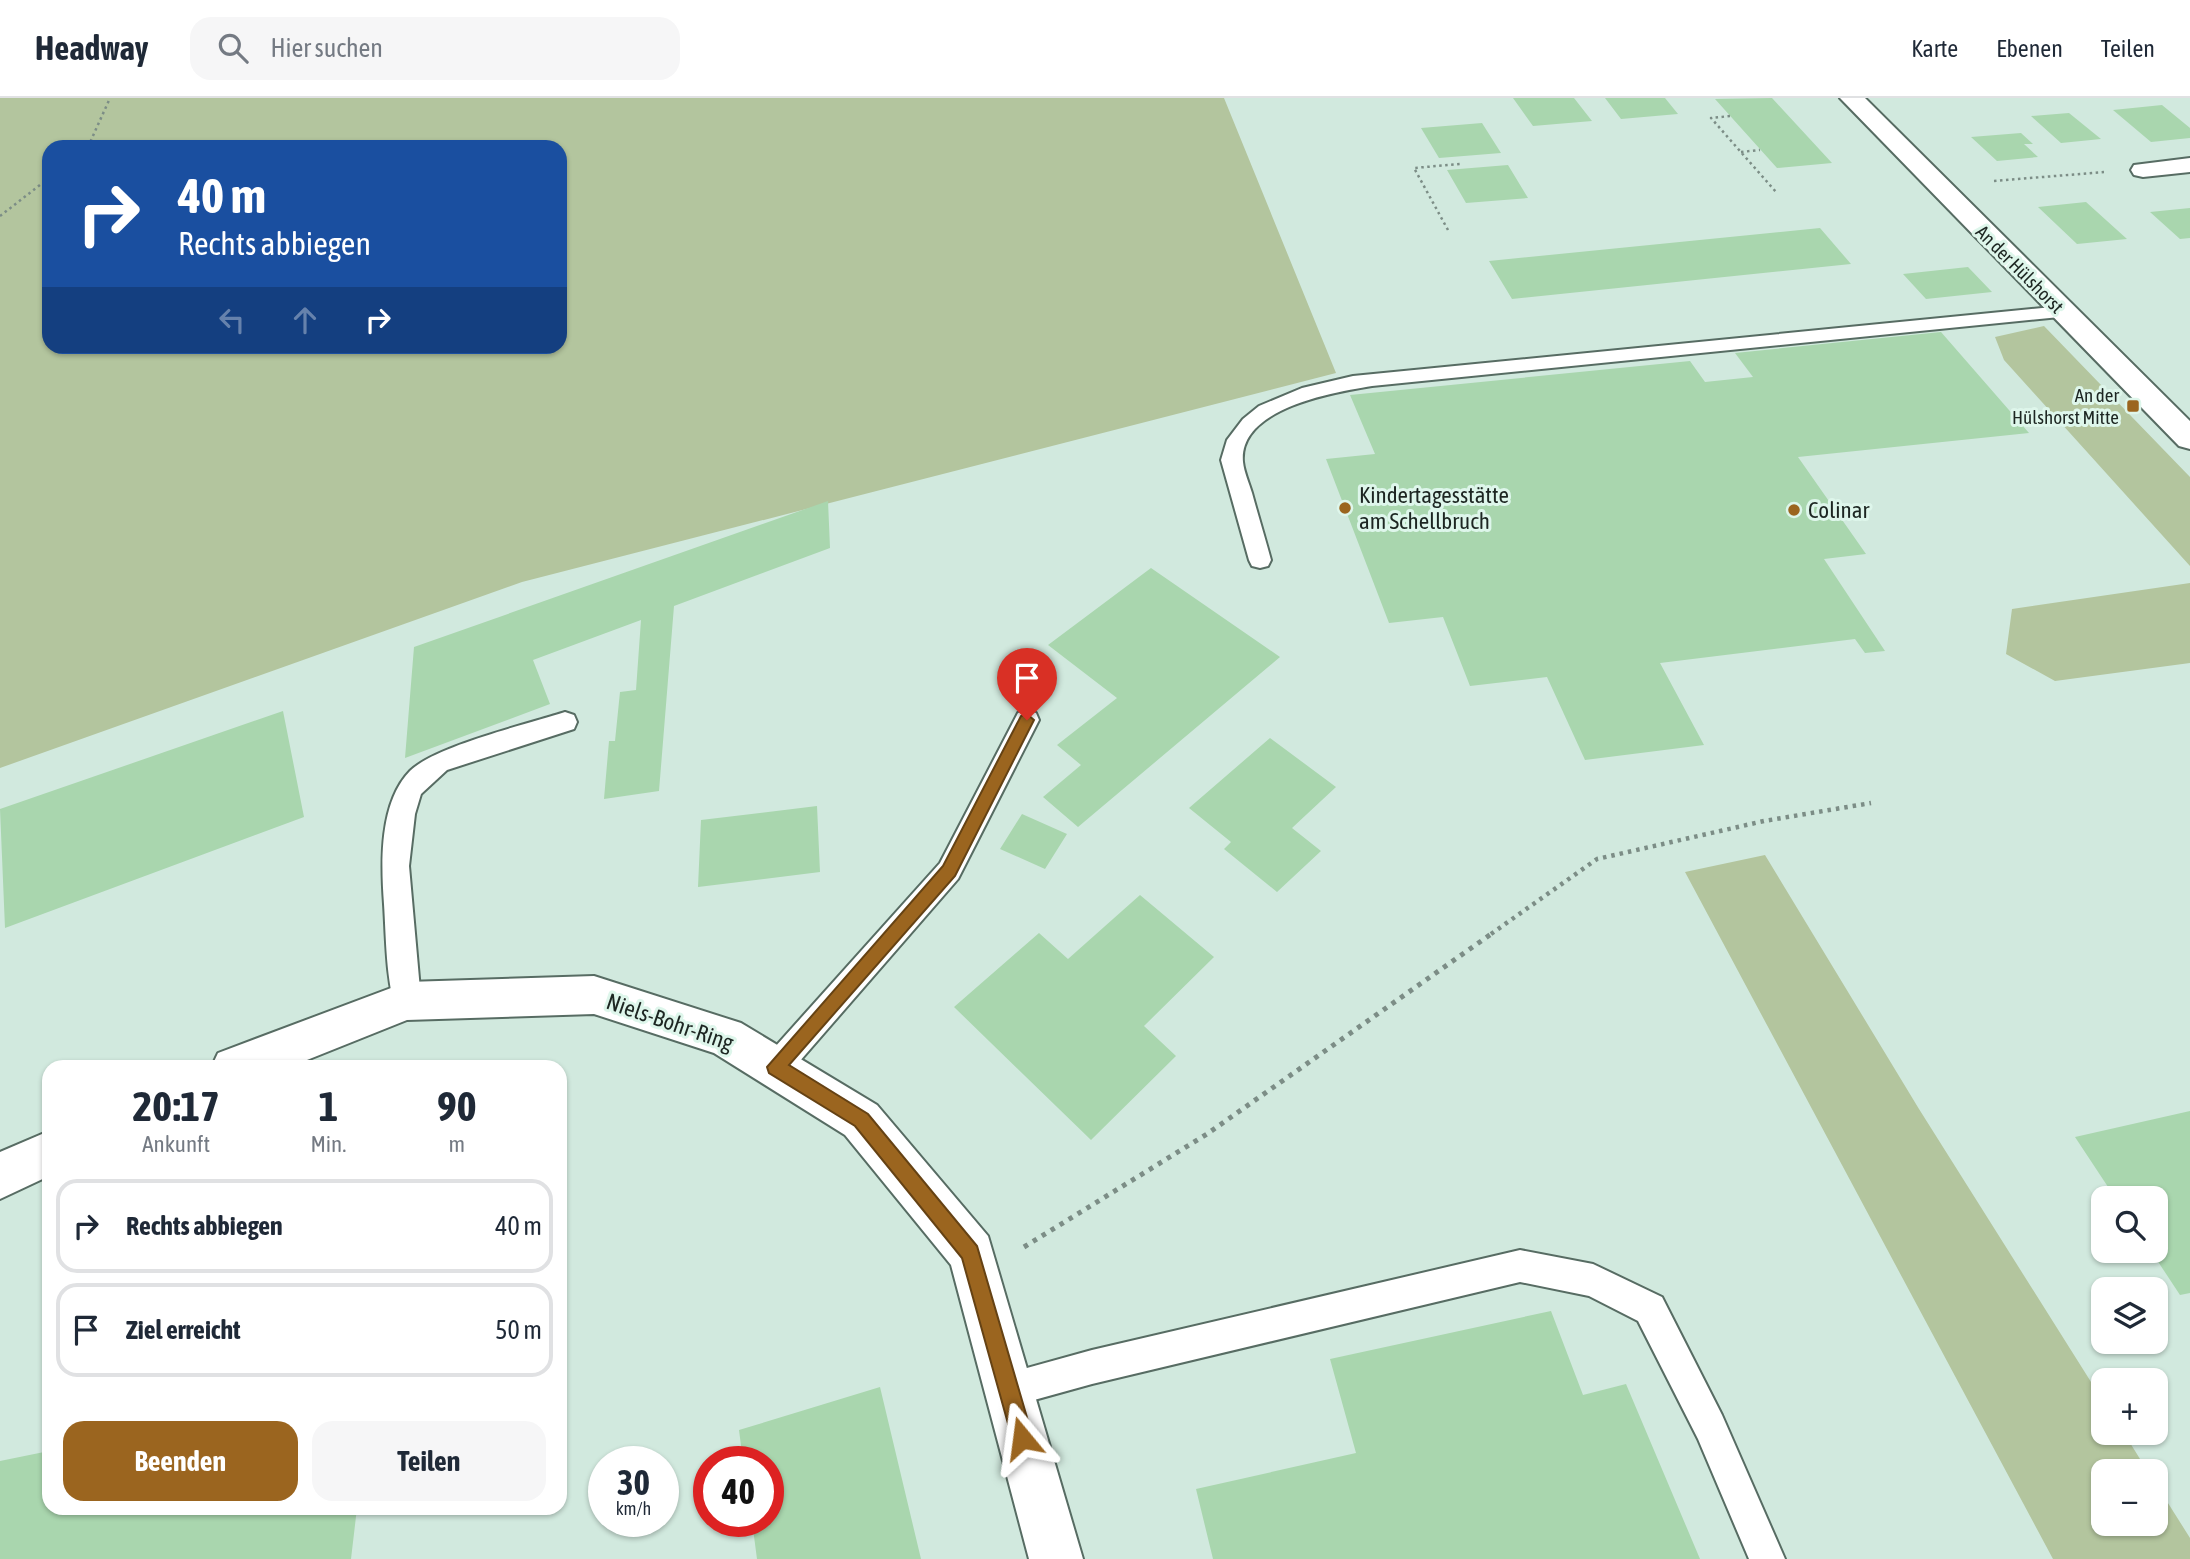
<!DOCTYPE html>
<html lang="de">
<meta charset="utf-8">
<style>
body{margin:0;font-family:"Asap Condensed",sans-serif;background:#f6f6f7;color:#1f2937;height:100vh;display:flex;flex-direction:column;font-size:26px;white-space:nowrap}
*{box-sizing:border-box;margin:0}
p{font-size:23px;color:#747a83}
.icon{flex:none;width:38px;height:38px;fill:none;stroke:currentColor;stroke-width:2;stroke-linecap:round;stroke-linejoin:round}
.map{position:relative;flex:1;overflow:hidden}
.sheet{position:absolute;left:42px;top:962px;width:525px;height:455px;display:flex;flex-direction:column;background:#fff;border-radius:21px;box-shadow:0 2px 5px #0004}
.sheet>*{flex:none}
.banner{position:absolute;left:42px;top:42px;width:525px;height:214px;border-radius:21px;box-shadow:0 2px 5px #0004;background:#1a4fa0;color:#fff;overflow:hidden}
.buttons{position:absolute;left:2091px;top:1088px;display:grid;gap:14px}
.buttons a{display:grid;place-items:center;width:77px;height:77px;border-radius:14px;background:#fff;box-shadow:0 2px 5px #0004;font-size:35px}
.speed{position:absolute;left:588px;top:1348px;display:flex;gap:14px;font-size:35px;font-weight:700;text-align:center}
.speed>*{display:grid;place-content:center;width:91px;height:91px;border-radius:50%;background:#fff;box-shadow:0 2px 5px #0004;line-height:1}
.speed small{font-size:18px;font-weight:400}
.speed .limit{border:10px solid #d22;background:#fff;color:#111}
.pin{position:absolute;display:grid;place-items:center;width:60px;height:60px;color:#fff;margin:-72px -30px;border-radius:50% 50% 50% 0;rotate:-45deg;box-shadow:0 0 7px #0007}
.pin .icon{rotate:45deg}
.me{position:absolute;width:77px;margin:-38px;rotate:344deg;stroke-linejoin:round;filter:drop-shadow(0 0 5px #0008)}
.turn{display:flex;align-items:center;gap:24px;height:147px;padding:0 21px;font-size:32px}
.turn .icon{width:91px;height:91px;stroke-width:2.5}
.turn b{display:block;font-size:49px;line-height:60px}
.lanes{display:flex;align-items:center;height:66px;padding:0 21px;background:#0003;justify-content:center;gap:35px;direction:ltr}
.lanes .off{opacity:.35}
.eta{display:flex;justify-content:space-evenly;align-items:center;height:119px;text-align:center}
.eta b{font-size:42px;font-weight:700;line-height:49px}
.button{display:flex;gap:14px;margin-top:auto;padding:14px 21px}
.button a{flex:1;height:80px;border-radius:21px;background:#9b651f;color:#fff;font-size:28px;font-weight:700;line-height:80px;text-align:center}
.button a+a{background:#f6f6f7;color:#1f2937}
ul{padding:0;list-style:none}
li{display:flex;align-items:center;gap:21px;height:94px;margin:0 14px 10px;padding:0 7px;border:4px solid #e0e1e3;border-radius:21px}
li div{flex:1}
li b{display:block;font-size:26px}
li em{font-style:normal}
header{display:flex;align-items:center;gap:42px;box-sizing:border-box;height:98px;padding:0 35px;background:#fff;border-bottom:2px solid #e0e1e3}
header strong{font-size:33px}
nav{display:flex;gap:38px;margin-inline-start:auto;font-size:24px}
.search{width:490px;height:63px;background:#f6f6f7;display:flex;align-items:center;gap:18px;box-sizing:border-box;padding:0 24px;border-radius:21px;color:#747a83;font-size:26px}
.map>svg:first-child{display:block}
.green{fill:#b3c59e;fill-rule:evenodd}
.building{fill:#a9d6ae}
.lines{fill:none;stroke-linecap:round;stroke-linejoin:round}
.lane-casing{stroke:#576c63;stroke-width:4}
.street-casing{stroke:#576c63;stroke-width:4}
.secondary-casing{stroke:#576c63;stroke-width:4}
.path-far2{stroke:#7c8d86;stroke-width:2.5;stroke-dasharray:2.5 3.5;stroke-linecap:butt}
.path-far1{stroke:#7c8d86;stroke-width:4.5;stroke-dasharray:3.5 5;stroke-linecap:butt}
.path{stroke:#7c8d86;stroke-width:5;stroke-dasharray:4.5 6;stroke-linecap:butt}
.lane{fill:#fff;fill-rule:evenodd}
.street{fill:#fff;fill-rule:evenodd}
.secondary{fill:#fff;fill-rule:evenodd}
.route{fill:#9b651f;stroke:#654214;stroke-width:2}
.poi-dot{fill:#9b651f;stroke:#def6eb;stroke-width:2.5}
.labels{text-anchor:middle;stroke-width:6;stroke-linejoin:round;paint-order:stroke}
.far-street-label{font-size:19px;fill:#1d2622;stroke:#def6eb}
.far-poi-label{font-size:19px;fill:#1d2622;stroke:#def6eb;text-anchor:end}
.poi-label{font-size:23px;fill:#1d2622;stroke:#def6eb;text-anchor:start}
.street-label{font-size:23px;fill:#1d2622;stroke:#def6eb}
</style>
<header>
<strong>Headway</strong>
<div class="search"><svg class="icon" aria-label="search" viewBox="0 0 24 24"><circle cx="10" cy="10" r="6"/><path d="M15 15l6 6"/></svg>Hier suchen</div>
<nav><a>Karte</a><a>Ebenen</a><a>Teilen</a></nav>
</header>
<div class="map">
<svg width="2190" height="1461" viewBox="0 0 2190 1461">
<rect width="100%" height="100%" fill="#d1e9de"/>
<path class="green" d="M0,0H1224L1336,275L522,484L0,670ZM49,49H560V248H49Z
M2044,228L2190,379V468L2004,262L1995,239Z
M2190,485V565L2055,583L2006,556L2012,511Z
M1765,757L1919,1011L2103,1303L2104,1335H2124L2148,1374H2104V1426H2156V1386L2190,1440V1461H2053L1685,774Z"/>
<path class="building" d="M1513,0H1574L1592,23L1533,28Z
M1605,0H1665L1678,16L1621,21Z
M1772,0L1832,65L1777,70L1715,1Z
M2162,7L2190,30V40L2151,44L2113,12Z
M2069,15L2101,41L2061,45L2031,18Z
M1482,25L1501,55L1439,60L1421,30Z
M2021,35L2033,46H2024L2038,59L1997,63L1971,39Z
M1508,67L1528,100L1466,105L1447,72Z
M2086,104L2127,141L2077,146L2038,109Z
M2190,110V140L2180,141L2150,114Z
M1820,130L1851,166L1512,201L1489,163Z
M1968,169L1992,194L1926,201L1903,176Z
M1941,234L2029,335L1798,359L1866,456L1824,461L1885,553L1865,555L1855,541L1660,565L1704,647L1585,662L1547,579L1470,588L1443,519L1389,525L1326,361L1375,356L1350,297L1690,263L1705,284L1753,279L1735,255Z
M828,403L830,450L674,508L659,693L604,701L609,643H615L620,594L636,592L641,522L533,562L550,606L405,660L414,549Z
M1151,470L1280,559L1078,729L1043,699L1081,667L1057,647L1117,600L1048,547Z
M283,613L304,719L5,830L0,711Z
M1270,640L1336,689L1292,730L1321,753L1277,794L1224,751L1231,744L1189,710Z
M817,708L820,774L698,789L701,722Z
M1022,716L1067,736L1045,771L1000,751Z
M1140,797L1214,859L1144,928L1176,958L1091,1042L954,909L1039,835L1068,861Z
M2190,1013V1195L2180,1197L2151,1153H2156V1101H2116L2075,1039Z
M1551,1213L1583,1297L1626,1286L1700,1461H1213L1196,1391L1356,1355L1330,1261Z
M880,1289L921,1461H757L752,1423H768V1363H743L739,1332Z
M49,1353V1410H357L351,1461H0V1363Z"/>
<g class="lines">
<g class="lane-casing">
<path id="lane" d="M2063,208L2072,214L2070,218L1372,288C1335,294 1238,310 1243,364C1244,374 1249,385 1252,395C1258,417 1265,440 1271,462L1268,468L1260,470L1252,468L1249,462L1221,362L1227,342L1243,321L1259,308L1302,290L1353,278Z
M1027,612L1036,615L1039,622L958,781L786,979L776,983L766,979L761,969L766,959L940,765L1018,615Z
M565,614L574,617L577,624L574,631L447,672L421,696L415,716L409,768L421,903L417,912L407,916L397,912C386,888 386,835 384,806C381,765 379,705 410,673C435,648 528,626 565,614Z
M1520,1152L1593,1166L1662,1199L1722,1317L1785,1461H1749L1698,1341L1638,1223L1589,1198L1520,1184L1092,1286L1009,1309L997,1304L992,1292L997,1280L1009,1275L1092,1252Z"/>
</g>
<g class="street-casing">
<path id="street" d="M2190,60V74L2143,79L2134,77L2131,72L2134,67Z"/>
</g>
<g class="secondary-casing">
<path id="secondary" d="M1840,0H1865L2190,323V351L2179,348Z
M594,878L741,925L877,1007L988,1138L1083,1461H1029L951,1167L845,1037L714,955L594,916L407,922L287,970H211L218,955L407,884Z
M49,1033V1078L0,1101V1054Z"/>
</g>
<path class="path-far2" d="M1730,18L1711,20L1776,94
M88,49L110,0
M1741,54L1760,52
M1994,83L2104,74
M0,118L49,80
M1448,132L1414,70L1460,66"/>
<path class="path-far1" d="M1491,836L1597,761L1764,723L1871,705"/>
<path class="path" d="M1024,1149L1207,1036L1494,834"/>
<use href="#lane" class="lane"/>
<use href="#street" class="street"/>
<use href="#secondary" class="secondary"/>
</g>
<path class="route" d="M1027,616L1034,622L955,778L789,967L868,1016L977,1148L1033,1340L1030,1348L1022,1351L1015,1348L1012,1340L962,1160L855,1028L769,975L767,969L943,768L1021,618Z"/>
<g class="poi-dot">
<rect x="2126" y="301" width="14" height="14" rx="3.5"/>
<circle cx="1345" cy="410" r="7"/>
<circle cx="1794" cy="412" r="7"/>
</g>
<g class="labels">
<g class="far-street-label">
<text transform="translate(2020 171) rotate(45)" y="7">An der Hülshorst</text>
</g>
<g class="far-poi-label">
<text x="2119" y="304">An der<tspan x="2119" dy="22">Hülshorst Mitte</tspan></text>
</g>
<g class="poi-label">
<text x="1359" y="405">Kindertagesstätte<tspan x="1359" dy="26">am Schellbruch</tspan></text>
<text x="1808" y="420">Colinar</text>
</g>
<g class="street-label">
<text transform="translate(670 924) rotate(19)" y="8">Niels-Bohr-Ring</text>
</g>
</g>
</svg>
<div class="buttons">
<a><svg class="icon" aria-label="search" viewBox="0 0 24 24"><circle cx="10" cy="10" r="6"/><path d="M15 15l6 6"/></svg></a>
<a><svg class="icon" aria-label="layers" viewBox="0 0 24 24"><path d="M12 4l9 5-9 5-9-5zM3 14l9 5 9-5"/></svg></a>
<a>+</a>
<a>−</a>
</div>
<div class="speed"><div>30<small>km/h</small></div><div class="limit">40</div></div>
<div class="pin" style="left:1027px;top:622px;background:#d93025"><svg class="icon" aria-label="arrive" viewBox="0 0 24 24"><path d="M6 21V4h12l-3 4 3 4H6"/></svg></div>
<svg class="me" style="left:1022px;top:1340px" viewBox="-20 -20 40 40"><path d="M0-17L14 15 0 8-14 15z" fill="#9b651f" stroke="#fff" stroke-width="4"/></svg>
<div class="banner">
<div class="turn"><svg class="icon" aria-label="right" viewBox="0 0 24 24"><path d="M7 20v-9h11M14 6l5 5-5 5"/></svg><div><b>40 m</b>Rechts abbiegen</div></div>
<div class="lanes"><svg class="icon off" aria-label="left" viewBox="0 0 24 24"><path d="M17 20v-9H6M10 6l-5 5 5 5"/></svg><svg class="icon off" aria-label="ahead" viewBox="0 0 24 24"><path d="M12 20V5M6 11l6-6 6 6"/></svg><svg class="icon" aria-label="right" viewBox="0 0 24 24"><path d="M7 20v-9h11M14 6l5 5-5 5"/></svg></div>
</div>
<section class="sheet">
<div class="eta">
<div><b>20:17</b><p>Ankunft</p></div>
<div><b>1</b><p>Min.</p></div>
<div><b>90</b><p>m</p></div>
</div>
<ul>
<li><svg class="icon" aria-label="right" viewBox="0 0 24 24"><path d="M7 20v-9h11M14 6l5 5-5 5"/></svg><div><b>Rechts abbiegen</b></div><em>40 m</em></li>
<li><svg class="icon" aria-label="arrive" viewBox="0 0 24 24"><path d="M6 21V4h12l-3 4 3 4H6"/></svg><div><b>Ziel erreicht</b></div><em>50 m</em></li>
</ul>
<div class="button"><a>Beenden</a><a>Teilen</a></div>
</section>
</div>
